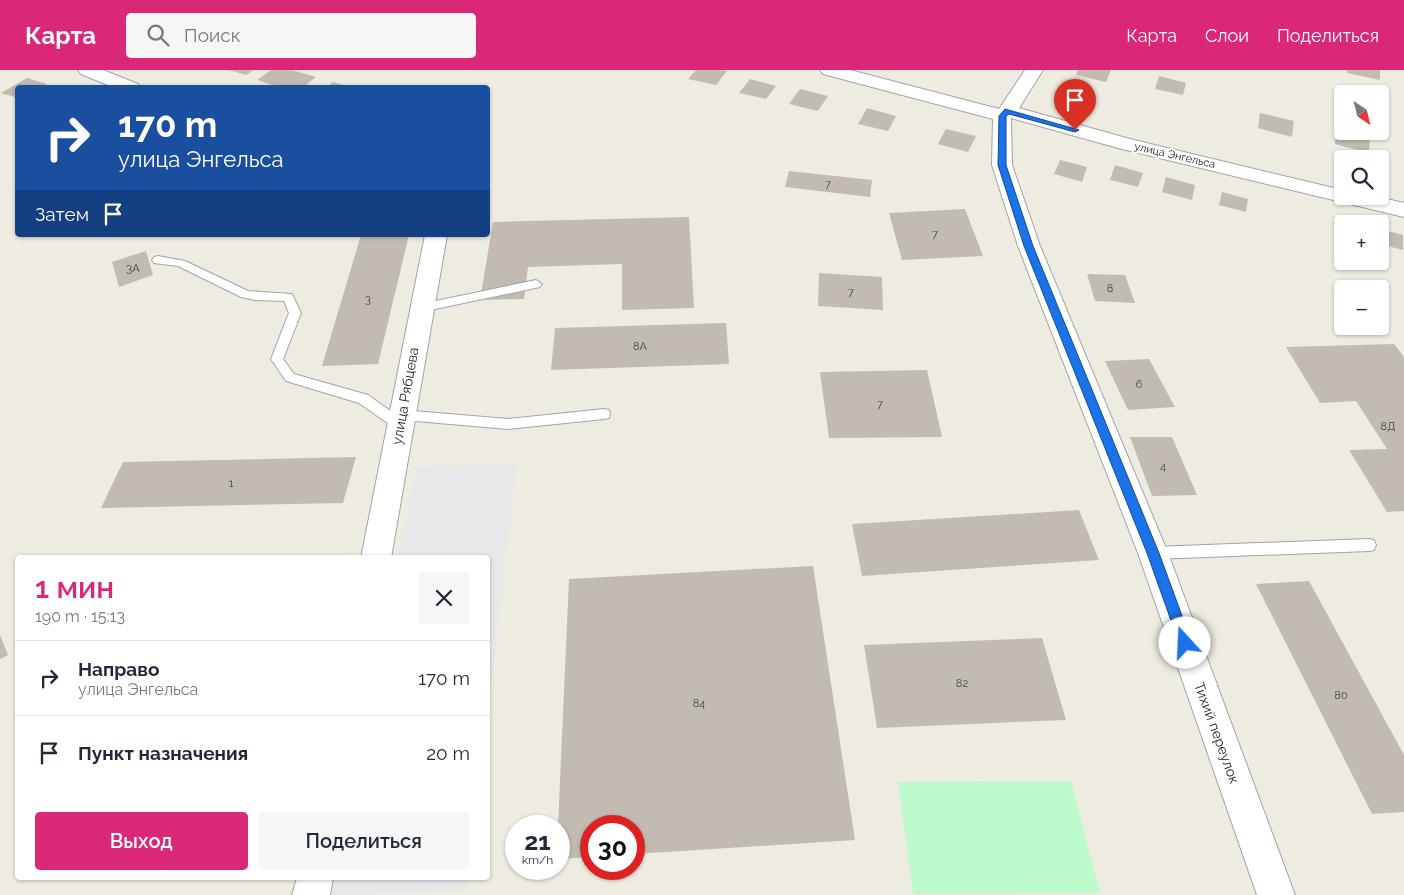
<!DOCTYPE html>
<html lang="ru">
<meta charset="utf-8">
<style>
body{margin:0;font-family:Raleway,sans-serif;background:#f6f6f7;color:#1f2937;height:100vh;display:flex;flex-direction:column;font-size:19px;white-space:nowrap}
*{box-sizing:border-box;margin:0}
p{font-size:16px;color:#747a83}
.icon{flex:none;width:28px;height:28px;fill:none;stroke:currentColor;stroke-width:2;stroke-linecap:round;stroke-linejoin:round}
.map{position:relative;flex:1;overflow:hidden}
.sheet{position:absolute;left:15px;top:485px;width:475px;height:325px;display:flex;flex-direction:column;background:#fff;border-radius:5px;box-shadow:0 1px 4px #0004}
.sheet>*{flex:none}
.hud{position:absolute;left:15px;top:15px;width:475px;height:152px;border-radius:5px;box-shadow:0 1px 4px #0004;background:#1a4fa0;color:#fff;overflow:hidden}
.needle{width:32px;rotate:145deg}
.tools{position:absolute;left:1334px;top:15px;display:grid;gap:10px}
.tools a{display:grid;place-items:center;width:55px;height:55px;border-radius:5px;background:#fff;box-shadow:0 1px 4px #0004;font-size:25px}
.speed{position:absolute;left:505px;top:745px;display:flex;gap:10px;font-size:25px;font-weight:700;text-align:center}
.speed>*{display:grid;place-content:center;width:65px;height:65px;border-radius:50%;background:#fff;box-shadow:0 1px 4px #0004;line-height:1}
.speed small{font-size:12px;font-weight:400}
.speed .limit{border:8px solid #d22;background:#fff;color:#111}
.pin{position:absolute;display:grid;place-items:center;width:42px;height:42px;color:#fff;margin:-51px -21px;border-radius:50% 50% 50% 0;rotate:-45deg;box-shadow:0 0 5px #0007}
.pin .icon{rotate:45deg}
.me{position:absolute;width:55px;margin:-28px;rotate:340deg;stroke-linejoin:round;filter:drop-shadow(0 0 4px #0008)}
.turn{display:flex;align-items:center;gap:18px;height:105px;padding:0 20px;font-size:22px}
.turn .icon{width:65px;height:65px;stroke-width:2.5}
.turn b{display:block;font-size:35px;line-height:42px}
.then{display:flex;align-items:center;height:48px;padding:0 20px;background:#0003;gap:10px;font-size:19px}
.round{display:grid;place-items:center;flex:none;width:52px;height:52px;border-radius:5px;background:#f6f6f7}
.overview{display:flex;align-items:center;justify-content:space-between;height:85px;padding:0 20px}
h1{font-size:30px;font-weight:600;line-height:38px;color:#db2777}
.cta{display:flex;gap:10px;margin-top:auto;padding:10px 20px}
.cta a{flex:1;height:58px;border-radius:5px;background:#db2777;color:#fff;font-size:20px;font-weight:600;line-height:58px;text-align:center}
.cta a+a{background:#f6f6f7;color:#1f2937}
ul{padding:0;list-style:none}
li{display:flex;align-items:center;gap:15px;height:75px;padding:0 20px;border-top:1px solid #e0e1e3}
li div{flex:1}
li b{display:block;font-size:19px}
li em{font-style:normal}
header{display:flex;align-items:center;gap:30px;box-sizing:border-box;height:70px;padding:0 25px;background:#db2777;color:#fff}
header strong{font-size:24px}
nav{display:flex;gap:28px;margin-inline-start:auto;font-size:18px}
.search{width:350px;height:45px;background:#f6f6f7;display:flex;align-items:center;gap:12px;box-sizing:border-box;padding:0 18px;border-radius:5px;color:#747a83;font-size:19px}
.map>svg:first-child{display:block}
.park{fill:#bcfacc}
.parking{fill:#e8e8e8}
.building{fill:#c2bbb1}
.lines{fill:none;stroke-linecap:round;stroke-linejoin:round}
.lane-casing{stroke:#a3a3a3;stroke-width:2}
.street-casing{stroke:#a3a3a3;stroke-width:2}
.lane{fill:#fff;fill-rule:evenodd}
.street{fill:#fff;fill-rule:evenodd}
.route{fill:#1a73e8;stroke:#114b97}
.labels{text-anchor:middle;stroke-width:4.5;stroke-linejoin:round;paint-order:stroke}
.far-street-label{font-size:11px;fill:#1c1c1c;stroke:#fff}
.number-label{font-size:11px;fill:#464441}
.street-label{font-size:14px;fill:#1c1c1c;stroke:#fff}
</style>
<header>
<strong>Карта</strong>
<div class="search"><svg class="icon" aria-label="search" viewBox="0 0 24 24"><circle cx="10" cy="10" r="6"/><path d="M15 15l6 6"/></svg>Поиск</div>
<nav><a>Карта</a><a>Слои</a><a>Поделиться</a></nav>
</header>
<div class="map">
<svg width="1404" height="825" viewBox="0 0 1404 825">
<rect width="100%" height="100%" fill="#eeece1"/>
<path class="park" d="M1071,711L1100,823L913,824L898,712Z"/>
<path class="parking" d="M517,393L488,646V488L397,487L416,397Z
M332,808H469L467,821L329,825Z"/>
<path class="building" d="M229,0H254L246,5Z
M271,0H292L316,7L302,18H282L257,10Z
M696,0H722L727,1L716,15L688,9Z
M1078,0H1111L1106,12L1076,5Z
M1347,0H1380V10L1347,3Z
M1159,6L1186,13L1183,25L1155,19Z
M27,8L47,14L41,18H18V28L1,23Z
M750,9L776,16L766,29L739,23Z
M333,12L349,17V18H326Z
M800,19L828,26L818,41L789,34Z
M867,38L896,46L888,61L858,54Z
M1260,43L1294,51L1292,67L1258,58Z
M946,59L976,66L968,82L938,74Z
M1336,59L1370,67L1369,83L1335,74Z
M1060,90L1087,97L1082,112L1054,104Z
M1115,95L1143,103L1138,117L1110,110Z
M789,101L872,110L870,127L785,117Z
M1166,107L1195,115L1192,130L1162,122Z
M1222,122L1248,129L1246,142L1219,135Z
M965,139L983,186L902,190L889,143Z
M689,147L694,238L622,240V194L528,197L524,229L480,230L493,152Z
M1380,159L1403,165V180L1380,174Z
M361,165H409L378,294L322,296Z
M146,181L153,205L119,217L112,192Z
M819,203L882,207L883,240L818,236Z
M1087,204L1125,205L1135,233L1095,231Z
M726,253L729,294L551,300L555,258Z
M1394,274L1404,287V441L1387,442L1349,380L1387,379L1356,331L1320,333L1286,277Z
M1149,289L1175,337L1128,340L1105,291Z
M927,300L942,367L829,368L820,302Z
M1130,367H1172L1197,425L1152,426Z
M356,387L343,433L101,438L123,392Z
M1079,440L1099,490L862,506L852,454Z
M813,496L855,770L634,784V756H591V787L559,789L558,756L569,509Z
M1309,511L1404,685V742L1372,744L1256,514Z
M0,565L8,585L0,589Z
M1042,568L1066,650L877,658L864,575Z"/>
<g class="lines">
<g class="lane-casing">
<path id="lane" d="M158,186L185,191L248,221L292,224L301,243L283,289L294,304L368,325L396,345L397,341L402,340L508,349L604,339L609,340L610,344L609,348L604,349L508,359L404,350L408,355L406,359L401,360L396,359L359,333L286,311L271,289L289,243L284,231L255,230L241,227L178,196L154,193L152,190L154,187Z
M536,210L542,214L540,217L421,242L415,238L421,234Z
M1369,469L1374,470L1376,475L1374,480L1369,481L1153,489L1148,488L1146,483L1148,478L1153,477Z"/>
</g>
<g class="street-casing">
<path id="street" d="M78,0H103L138,14L141,18H115L81,4Z
M820,0H850L999,39L1025,0H1043L1019,38L1130,69L1342,120V126H1374L1404,133V147L1118,78L1011,48L1012,95L1040,176L1168,483L1295,825H1257L1138,483L1018,176L992,95L993,49L823,4Z
M425,165H447L391,488H361Z
M297,808H333L330,825H292Z"/>
</g>
<use href="#lane" class="lane"/>
<use href="#street" class="street"/>
</g>
<path class="route" d="M1005,39L1079,60L1075,62L1009,44L1006,46V95L1033,176L1159,483L1192,573L1190,578L1185,579L1181,578L1179,573L1147,483L1024,176L998,95L999,46Z"/>
<g class="labels">
<g class="far-street-label">
<text transform="translate(1175 85) rotate(13)" y="4">улица Энгельса</text>
</g>
<g class="number-label">
<text x="828" y="118">7</text>
<text x="935" y="168">7</text>
<text x="133" y="202">3А</text>
<text x="1110" y="222">8</text>
<text x="851" y="226">7</text>
<text x="368" y="233">3</text>
<text x="640" y="280">8А</text>
<text x="1139" y="318">6</text>
<text x="880" y="338">7</text>
<text x="1388" y="360">8Д</text>
<text x="1163" y="400">4</text>
<text x="231" y="417">1</text>
<text x="962" y="617">82</text>
<text x="1341" y="629">80</text>
<text x="699" y="637">84</text>
</g>
<g class="street-label">
<text transform="translate(405 326) rotate(-80)" y="5">улица Рябцева</text>
<text transform="translate(1217 663) rotate(70)" y="5">Тихий переулок</text>
</g>
</g>
</svg>
<div class="tools">
<a><svg class="needle" viewBox="-14 -14 28 28"><path d="M0-13l5 13h-10z" fill="#e53935"/><path d="M0 13l5-13h-10z" fill="#747a83"/></svg></a>
<a><svg class="icon" aria-label="search" viewBox="0 0 24 24"><circle cx="10" cy="10" r="6"/><path d="M15 15l6 6"/></svg></a>
<a>+</a>
<a>−</a>
</div>
<div class="speed"><div>21<small>km/h</small></div><div class="limit">30</div></div>
<div class="pin" style="left:1075px;top:60px;background:#d93025"><svg class="icon" aria-label="arrive" viewBox="0 0 24 24"><path d="M6 21V4h12l-3 4 3 4H6"/></svg></div>
<svg class="me" style="left:1185px;top:573px" viewBox="-20 -20 40 40"><circle r="19" fill="#fff"/><path d="M0-13L10 11 0 6-10 11z" fill="#1a73e8"/></svg>
<div class="hud">
<div class="turn"><svg class="icon" aria-label="right" viewBox="0 0 24 24"><path d="M7 20v-9h11M14 6l5 5-5 5"/></svg><div><b>170 m</b>улица Энгельса</div></div>
<div class="then">Затем<svg class="icon" aria-label="arrive" viewBox="0 0 24 24"><path d="M6 21V4h12l-3 4 3 4H6"/></svg></div>
</div>
<section class="sheet">
<div class="overview"><div><h1>1 мин</h1><p>190 m · 15:13</p></div><a class="round"><svg class="icon" aria-label="close" viewBox="0 0 24 24"><path d="M6 6l12 12M18 6L6 18"/></svg></a></div>
<ul>
<li><svg class="icon" aria-label="right" viewBox="0 0 24 24"><path d="M7 20v-9h11M14 6l5 5-5 5"/></svg><div><b>Направо</b><p>улица Энгельса</p></div><em>170 m</em></li>
<li><svg class="icon" aria-label="arrive" viewBox="0 0 24 24"><path d="M6 21V4h12l-3 4 3 4H6"/></svg><div><b>Пункт назначения</b></div><em>20 m</em></li>
</ul>
<div class="cta"><a>Выход</a><a>Поделиться</a></div>
</section>
</div>
